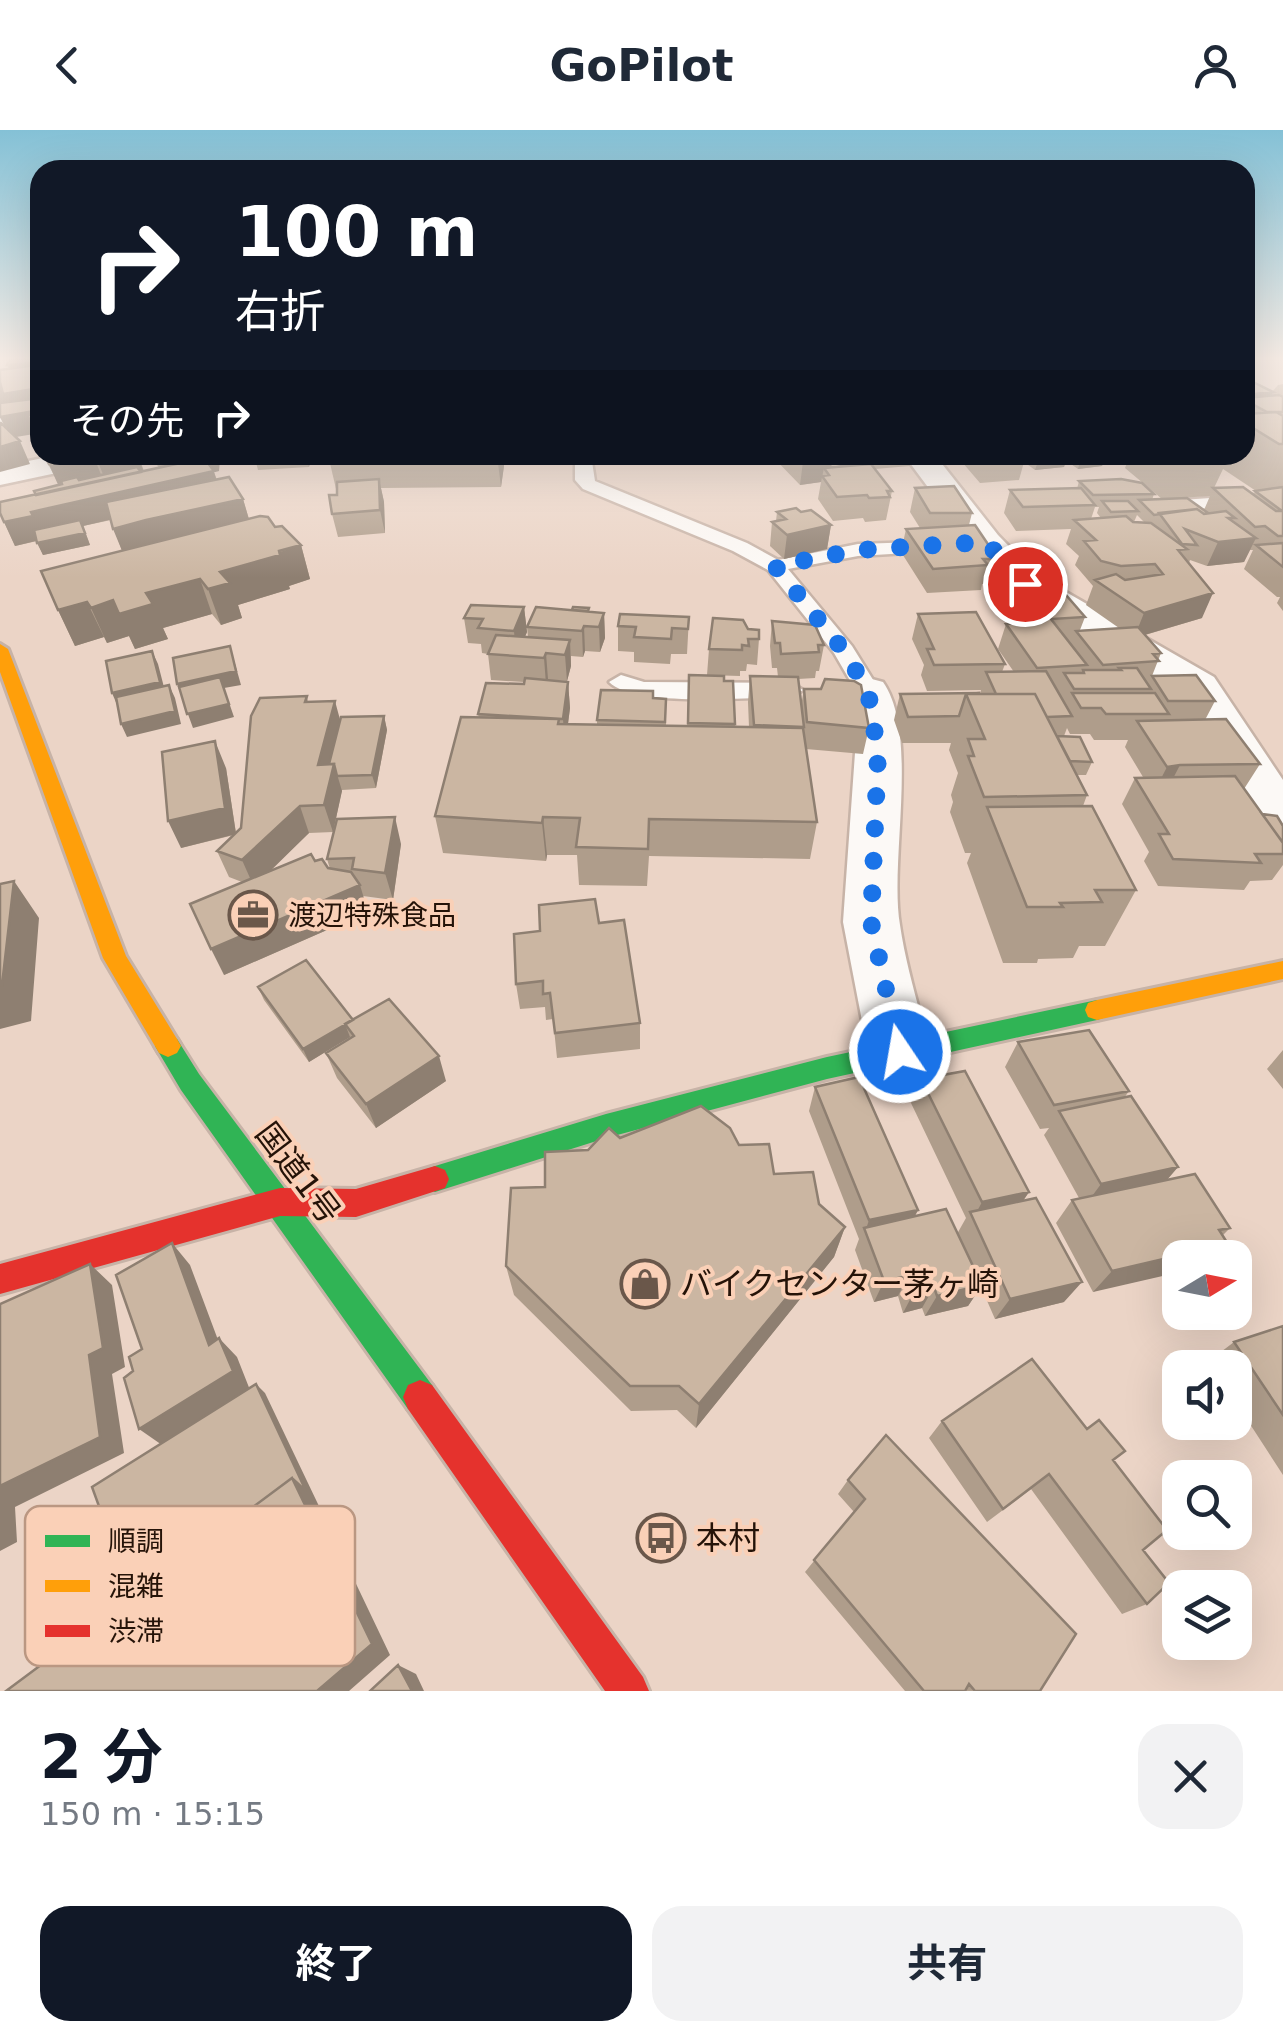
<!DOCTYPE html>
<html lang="ja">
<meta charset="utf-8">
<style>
body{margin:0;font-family:"DejaVu Sans","Noto Sans JP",sans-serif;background:#f2f2f3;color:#1f2937;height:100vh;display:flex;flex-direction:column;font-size:38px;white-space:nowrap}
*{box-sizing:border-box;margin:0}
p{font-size:32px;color:#747a83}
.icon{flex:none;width:55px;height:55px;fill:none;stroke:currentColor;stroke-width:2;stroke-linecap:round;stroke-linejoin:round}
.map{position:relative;height:1561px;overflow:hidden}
.details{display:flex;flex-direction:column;background:#fff;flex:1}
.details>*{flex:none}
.guide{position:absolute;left:30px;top:30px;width:1225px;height:305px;border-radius:30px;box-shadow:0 10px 40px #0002;background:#111827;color:#fff;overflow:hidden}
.needle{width:65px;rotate:80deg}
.buttons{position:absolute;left:1162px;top:1110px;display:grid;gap:20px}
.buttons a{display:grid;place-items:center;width:90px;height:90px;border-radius:20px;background:#fff;box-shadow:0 10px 40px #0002;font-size:50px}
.pin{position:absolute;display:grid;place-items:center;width:85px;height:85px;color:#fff;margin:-42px;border:5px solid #fff;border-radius:50%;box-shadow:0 2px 10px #0007}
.me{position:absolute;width:110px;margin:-55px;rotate:348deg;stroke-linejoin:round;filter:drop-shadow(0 0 8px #0008)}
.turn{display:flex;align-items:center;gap:35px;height:210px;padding:0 40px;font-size:45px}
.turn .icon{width:130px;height:130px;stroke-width:2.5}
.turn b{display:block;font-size:70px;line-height:85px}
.then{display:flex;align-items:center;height:95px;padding:0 40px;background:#0003;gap:20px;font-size:38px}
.round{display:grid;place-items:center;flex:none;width:105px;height:105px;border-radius:30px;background:#f2f2f3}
.head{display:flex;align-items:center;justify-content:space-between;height:170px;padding:0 40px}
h1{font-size:60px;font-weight:700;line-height:75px;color:#111827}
.cta{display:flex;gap:20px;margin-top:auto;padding:20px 40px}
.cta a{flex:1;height:115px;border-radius:30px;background:#111827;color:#fff;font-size:40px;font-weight:700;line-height:115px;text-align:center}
.cta a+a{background:#f2f2f3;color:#1f2937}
header{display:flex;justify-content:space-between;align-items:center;height:130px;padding:0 40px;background:#fff;font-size:45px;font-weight:700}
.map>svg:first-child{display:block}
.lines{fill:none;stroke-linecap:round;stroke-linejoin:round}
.lane-casing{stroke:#c7b3a7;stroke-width:5}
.street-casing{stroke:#c7b3a7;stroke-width:5}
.fast-casing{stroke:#c7b3a7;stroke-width:6}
.slow-casing{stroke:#c7b3a7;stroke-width:6}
.jam-casing{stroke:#c7b3a7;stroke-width:6}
.lane{fill:#fcf9f6;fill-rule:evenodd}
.street{fill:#fcf9f6;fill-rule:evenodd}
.fast{fill:#30b455;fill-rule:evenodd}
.slow{fill:#ff9f0a;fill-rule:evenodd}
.jam{fill:#e5322d;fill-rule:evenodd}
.wall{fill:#af9d8b;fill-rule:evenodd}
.shaded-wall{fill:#8e7f71}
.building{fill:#cbb6a2;stroke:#8e7f71;stroke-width:2.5}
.route{stroke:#1a73e8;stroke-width:18;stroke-dasharray:0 32.4}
.labels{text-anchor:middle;stroke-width:8;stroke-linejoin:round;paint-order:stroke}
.poi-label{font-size:28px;fill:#251308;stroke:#fad0b7;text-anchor:start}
.near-street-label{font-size:32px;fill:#251308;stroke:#fad0b7}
.near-poi-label{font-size:32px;fill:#251308;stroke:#fad0b7;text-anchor:start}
.key{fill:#fad0b7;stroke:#ba9782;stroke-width:2.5}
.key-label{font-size:28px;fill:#251308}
</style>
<header><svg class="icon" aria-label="back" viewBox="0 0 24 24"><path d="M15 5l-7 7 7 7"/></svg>GoPilot<svg class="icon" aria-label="person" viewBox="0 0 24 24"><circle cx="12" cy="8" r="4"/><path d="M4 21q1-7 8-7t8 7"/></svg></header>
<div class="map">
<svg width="1283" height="1561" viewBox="0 0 1283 1561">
<rect width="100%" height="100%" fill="#ebd4c6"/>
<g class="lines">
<g class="lane-casing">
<path id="lane" d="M40,280V290L0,296V286Z
M575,325H591L595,351L747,413L778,430L858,414L947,411V419L940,421L858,426L788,439L852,516L880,561L876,566H834L830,561L834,556L852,554L834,523L768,440L733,421L583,359L575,350Z
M1283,363V373L1167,381L1158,376L1167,371Z
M621,545L644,552L791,553L803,560L791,567C753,567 634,578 609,552Z"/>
</g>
<g class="street-casing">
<path id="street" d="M57,325H117L113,331L0,355V337Z
M904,325H935L998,405L1038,446L1214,547L1283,650V706L1265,701L1183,564L1012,462L974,419Z
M868,548L883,552C920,605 889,731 900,795C906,837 920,880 930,922L921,940L899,948L877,940L868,922L843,792L855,623L846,561L853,552Z"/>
</g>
<g class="fast-casing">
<path id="fast" d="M1097,870L1106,873L1109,880L1106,887L1097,890L827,949L606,1008L435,1062L425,1058L421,1049L425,1040L435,1036L606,984L827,927Z
M168,905L177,909L199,944L432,1255L437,1267L432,1279L420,1284L408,1279L181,960L155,916L159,909Z"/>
</g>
<g class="slow-casing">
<path id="slow" d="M0,514L8,519L126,826L177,909L181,916L177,923L168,927L159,923L103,828L0,542Z
M1283,831V849L1097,890L1088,887L1085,880L1088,873L1097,870Z"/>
</g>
<g class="jam-casing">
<path id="jam" d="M435,1036L445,1040L449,1049L445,1058L356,1087L280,1086L0,1164V1134L280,1058L356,1059Z
M420,1250L432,1255L643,1547L649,1561H605L408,1279L403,1267L408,1255Z"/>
</g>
<use href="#lane" class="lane"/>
<use href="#street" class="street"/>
<use href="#fast" class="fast"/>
<use href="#slow" class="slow"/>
<use href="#jam" class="jam"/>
</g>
<path class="wall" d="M1245,248L1272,262L1278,255L1283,254V481L1277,473L1280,467H1277L1244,439L1253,420H1250L1244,432L1207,436L1190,430L1189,433L1202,488L1145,505L1161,523L1152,546L1215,571L1205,590L1260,634L1244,659L1262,684L1283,696V735L1272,750L1250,751L1244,760L1158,756L1144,731L1149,722L1122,674L1135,648L1143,647L1125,617L1128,610H1094L1090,604H1070L1067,598L1064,606L1092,632L1086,645H1077L1087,665L1083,676L1136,760L1105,816H1079L1073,828L1038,829L1037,833H1003L967,733L971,723H965L950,682L953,672L951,665L958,643L949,620L951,613H902L894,590L900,564L980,563L981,560L927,561L921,545L924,535L912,509L918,484L1005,534L1002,542H1014L998,519L1006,494H1010L1004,486L1011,461L1085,487L1080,500L1119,498L1086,475L1093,456L1075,435L1079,426L1066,414L1071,399L1016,401L1004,383L1010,360L1077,359L1079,351L1154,364L1152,370L1204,380L1210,366L1162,369L1125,338L1130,325H1245ZM1223,339L1256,361L1253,364L1214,358ZM1095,377H1099L1097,383L1101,388L1091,389ZM1137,385L1145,393L1134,392Z
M41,325H138L144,341L159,338L151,325H220L219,341L214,342L217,350L243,369L249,389L275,397L301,415L310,449L289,456L290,459L238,475L242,488L221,495L212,484L163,498L168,509L135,519L129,506L107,513L104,507L75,516L58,480L122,421L111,390L83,396L90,415L43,425L37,411L15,416L4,392L36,365L59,355L46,330H43Z
M254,325H312L309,337L258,340Z
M315,325H532L531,331L504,330V336L501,357L381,358L384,372L385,403L338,407L332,384L337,359H336L329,329L317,330Z
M543,325H565V332L544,333Z
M622,325H668V333L624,335Z
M771,325H912L910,336L875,339L892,361L886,390L865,392L863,388L833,391L818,369L821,352L800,355Z
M963,325H1068L1064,337L1035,340L1024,332L1019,350L980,353L962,332Z
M1070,325H1106L1102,336L1078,339L1068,332Z
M915,358L972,383L969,395L998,429L991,453L982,454L981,460L927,463L901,422L906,399L920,398L910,382Z
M777,382L831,395L827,419L784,429L770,416L772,392L776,391Z
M524,477L527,502L525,507H528L527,497L589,481L604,483L605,508L600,522L585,521L583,527L571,526V536L567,551L548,550L568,552L570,578L568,594H597V590L653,568L666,569V596H687L689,545L733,551L735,597H749L748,572L750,546L778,547L777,538H772L770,516L772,491L824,515L819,541H816L815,548L798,549L801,576L804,559L869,598L863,624L806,619L817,692L810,729L649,726L647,756L579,755L577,725H547L546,731L443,723L435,686L479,588L478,584L524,552L491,550L488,524L482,523L481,514L468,513L464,488Z
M689,487L687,524H671L670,534L634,532V522L618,521V496Z
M748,499L759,509L757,535L747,534L746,541H740V546L707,545L709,519Z
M307,566L308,572L340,590L384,586L387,600L376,658L342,660L333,702L309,703L269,741L315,731L330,739L327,729L401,714L393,770L363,766L368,782L224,845L242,752L229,747L217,721L234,705L181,718L226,638L236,703L241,698Z
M599,793L640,893V919L557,928L553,889L546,890L545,877L520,879L516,854Z
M258,857L353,890L446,951L376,998L337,948L326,923L350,907L309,932L264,870Z
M1018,912L1129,961L1124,968L1178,1037L1167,1050L1230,1098L1223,1105L1093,1162L1056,1093L1072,1070L1079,1068L1044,1005L1049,998L1040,999L1005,937Z
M1283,920V959L1267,939Z
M921,949L1029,1062L1023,1071L1064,1172L995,1189L981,1157L968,1176L925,1186L922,1178L903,1183L898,1166L874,1172L855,1120L859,1109L809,981L815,957L918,1080L914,1087L957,1104L966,1088L911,973Z
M620,1008L739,1015L774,1044L819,1074L845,1097L834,1127L696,1298L677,1280L631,1281L514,1165L506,1136L545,1057L588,1020Z
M1283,1196V1345L1235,1271V1238H1213L1209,1231L1234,1212Z
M942,1291L1113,1330L1143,1420L1147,1474L1122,1484L1031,1359L987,1392L929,1308Z
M848,1350L1040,1561H905L805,1442L854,1382L838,1364Z"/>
<path class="shaded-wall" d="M40,232V253L16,255L7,235Z
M0,252L40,258V303L10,308L0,287Z
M1273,262L1264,281L1245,270V265Z
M40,307V324L33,308Z
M20,311L30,334L0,342V317Z
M93,325L102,347L59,357L49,334Z
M130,325H138L145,346L107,354L98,332Z
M181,325H220L219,341L214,342L221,364L83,396L90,415L43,425L37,413L44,409L15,416L4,392L31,382L170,351L162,329Z
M306,325H312L309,337Z
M497,325H503L504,336L501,357Z
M824,325H843L841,336L850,334L848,346L829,345L824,338L821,352L800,355L803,332Z
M1068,325L1064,337L1035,340L1039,329Z
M1106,325L1102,336L1078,339L1081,327Z
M379,349L384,372L385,403L380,380Z
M243,369L250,393L123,423L113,399L146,390Z
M831,395L827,419L784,429L787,405Z
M1256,408L1244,432L1207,436L1218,412Z
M301,415L310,449L289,456L290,459L238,475L242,488L221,495L208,459L220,442Z
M200,449L212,484L163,498L168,509L135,519L119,484L146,463Z
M1213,463L1202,488L1134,508L1144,483Z
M113,470L129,506L107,513L91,478Z
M87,472L104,507L75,516L58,480Z
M524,477L527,502L516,526L514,501Z
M604,483L605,508L600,522L599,497Z
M584,496L585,521L583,527L582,501Z
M570,510L571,536L567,551L565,525Z
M230,516L241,555L224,558L234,587L193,598L177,554Z
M152,521L158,534L166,565L118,577L112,563Z
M546,523L548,549L546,554L544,528Z
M568,552L570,578L565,616L563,589Z
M169,555L175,568L181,594L127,607L121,594Z
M335,571L342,597L330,646L318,635Z
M384,586L387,600L376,658L372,645Z
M215,611L226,638L236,704L181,718L168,691Z
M334,634L342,661L333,702L324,675Z
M1180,635L1166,662L1153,664L1167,637Z
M300,676L309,703L254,757L242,730Z
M395,687L401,714L393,770L385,743Z
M543,687L547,725L546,731L542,693Z
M14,751L39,788L31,891L0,899V855Z
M360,755L368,782L224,845L211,819Z
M345,894L350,907L309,932L303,919Z
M439,926L446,951L376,998L366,974Z
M1178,1037L1158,1060L1084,1077L1101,1054Z
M1029,1062L1014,1084L973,1089L982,1072Z
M918,1080L907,1102H865L869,1090Z
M845,1097L834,1127L696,1298L699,1274Z
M172,1113L190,1135L227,1234L209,1215Z
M1228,1114L1214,1128H1180V1142L1093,1162L1112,1141Z
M90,1134L112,1155L125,1237L112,1244L124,1323L15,1377L17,1412L0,1421V1356L89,1225Z
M908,1146L898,1166L874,1172L884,1151Z
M1082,1152L1064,1172L995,1189L1010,1169Z
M982,1155L968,1176L925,1186L937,1166Z
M934,1157L922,1178L903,1183L914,1162Z
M219,1208L237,1227L250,1260L162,1315L139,1299Z
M256,1254L265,1263L390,1525L349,1561H317L292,1348Z
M398,1535L416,1544L424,1561H412Z"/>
<path class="building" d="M10,229H40V232L7,235Z
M35,235L40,237V258L3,264L0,252V240Z
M1245,248L1273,262L1245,265Z
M1279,265L1283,267V282H1267L1245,270V268Z
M40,268V280L0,287V273Z
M1276,282L1283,286V314H1279L1245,293V284Z
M40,283V307L33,308L28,285Z
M0,293H1L20,311L0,317Z
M44,325H91L49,334Z
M93,325H130L98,332Z
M158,325H181L162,329Z
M795,325H828L832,329L803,332Z
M981,325H1022L1025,328L986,330Z
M1033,325H1068L1039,329Z
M204,328L214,341L31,382L33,386L4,392L0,383V372Z
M844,330L850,334L833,338L830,336L831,333Z
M871,334L892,361H887L890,367L869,368L867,365L837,367L822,346L829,345L824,338Z
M137,337L141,342L36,365L34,361L62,354L61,351L77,347L79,350Z
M229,347L243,369L146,390L113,399L106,372Z
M379,349L380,380L332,384L329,365H337V352Z
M1121,349L1142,353L1154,364L1093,365L1079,351Z
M954,356L972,383H930L915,358Z
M1243,357L1276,381H1282L1255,361L1283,357V406H1278L1265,396L1255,397L1213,358Z
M1081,358L1095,375L1023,377L1010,360Z
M1187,368L1208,383L1204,384L1197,379L1154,385L1139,370Z
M1102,371H1128L1138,381L1111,382Z
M796,378L801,382L811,380L831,395L787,405L772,392L786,389L777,382Z
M1197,379L1204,384L1226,381L1235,388H1228L1256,408L1218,412L1185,399L1197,415L1182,414L1159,383Z
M260,386L268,387L275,397L282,396L301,415L279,421L280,425L220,442L230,453L208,459L200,449L146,463L153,474L119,484L113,470L91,478L87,472L58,480L41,441Z
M1126,386L1133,392L1151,393L1187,419L1178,420L1213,463L1144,483L1095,450L1116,444L1125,450L1163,444L1155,434L1121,436L1101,431L1084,411L1096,410L1074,390Z
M80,390L85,403L37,413L34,400Z
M975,395L998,429H983L988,435L933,439L906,399Z
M1283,413V437L1256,415Z
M1060,458L1085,487L1051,489L1087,535L1037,538L1006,494L1036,492L1011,461Z
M471,475L524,477L514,501L478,498L483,489L464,488Z
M536,477L604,483L599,497L584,496L582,501L527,497Z
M573,477L589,478L588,481L572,480Z
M976,482L1005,534L934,535L927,519H934L918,484Z
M620,484L689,487L688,499L672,498L671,509L634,507L636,497L618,496Z
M713,488L743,490L748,499L759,500V509H748L749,516L742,515V520L709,519Z
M772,491L815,495L824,515H818L819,522L781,524L780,513H775Z
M1138,497L1161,523L1153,524L1159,531L1103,535L1076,501Z
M496,505L570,510L565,525L546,523L544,528L488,524Z
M230,516L236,541L177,554L173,528Z
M152,521L160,552L112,563L106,531Z
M1119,538H1137L1151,559H1074L1064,543H1084L1083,540H1121Z
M1046,541L1072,586L1047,587L1035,564H996L986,542Z
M689,545L724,546V551H733L735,594L688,593Z
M1196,545L1215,571H1168L1152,546Z
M750,546L798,547L804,597L754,595Z
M220,547L229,574L187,584L179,557Z
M525,548L568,552L563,589L478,584L486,553L524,554Z
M825,549L854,551L861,555L869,598L807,592L804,559H821Z
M169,555L175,581L121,594L116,567Z
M601,560L653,561V568L666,569L665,592L597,590Z
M980,563L966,564L959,586L908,587L900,564Z
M1072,563H1155L1169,584H1106L1101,578H1081Z
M966,564H1035L1087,665L984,667L968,626H974L968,609H985Z
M307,566L305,572L335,571L318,635L334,634L324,675L300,676L242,730L217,721L241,698L251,586L260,568Z
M384,586L372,645L337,646L334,634H329L341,587Z
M461,587L559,589L558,594L803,598L817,692L649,689L648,719L576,717L580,688L543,687L542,693L435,686Z
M1226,589L1260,634L1180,635L1167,637L1137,591Z
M1057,606L1080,607L1092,632L1070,631Z
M215,611L225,678L168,691L162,622Z
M1235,646L1283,713V724H1255L1261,733L1173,729L1159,704H1169L1135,648Z
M1092,676L1136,760H1095L1102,772L1060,773L1063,777H1027L987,677Z
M1262,684L1277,686L1283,696V710H1281Z
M395,687L385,743L352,739L354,728L327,729L337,689Z
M311,724L315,731L322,729L328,738L351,742L360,755L211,819L190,774Z
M14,751L2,855H0V754Z
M595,769L599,793L624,790L640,893L555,903L550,863L543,864V851L516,854L514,804L540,801L539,775Z
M306,830L353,890L303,919L258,857Z
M389,869L439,926L366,974L326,923L354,906L345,894Z
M1089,900L1129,961L1054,975L1018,912Z
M965,941L1029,1062L982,1072L921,949Z
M859,947L918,1080L869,1090L815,957Z
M1131,966L1178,1037L1101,1054L1059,981Z
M701,976L730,998L739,1015L769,1014L774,1044L813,1042L819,1074L845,1097L699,1274L679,1256H630L506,1136L511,1058L545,1057V1022L588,1020L609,998L620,1008Z
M1195,1044L1230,1098L1219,1100L1228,1114L1112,1141L1072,1070Z
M1036,1068L1082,1152L1010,1169L970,1082Z
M946,1079L982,1155L937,1166L934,1157L914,1162L908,1146L884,1151L864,1098Z
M172,1113L209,1215L219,1208L233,1241L139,1299L124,1248L133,1241L129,1227L142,1219L116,1145Z
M90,1134L103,1218L89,1225L100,1307L0,1356V1174Z
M1283,1196V1285L1234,1212Z
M1032,1229L1087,1299L1099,1290L1125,1321L1113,1330L1167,1400L1143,1420L1169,1453L1147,1474L1049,1344L1003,1379L942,1291Z
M256,1254L306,1361L292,1348L132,1467L92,1357Z
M886,1305L1076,1504L1040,1561H975L969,1554L965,1561H924L814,1430L865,1369L848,1350Z
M292,1348L372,1514L317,1561H6Z
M398,1535L412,1561H370Z"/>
<linearGradient id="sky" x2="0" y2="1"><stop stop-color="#84c1d6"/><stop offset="0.51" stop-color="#f6ece5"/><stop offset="1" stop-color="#f6ece5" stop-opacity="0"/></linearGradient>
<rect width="1283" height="448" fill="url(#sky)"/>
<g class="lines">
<path class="route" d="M900,922L871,792L878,623L868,561L844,521L775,436L858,420L986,412L1025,454"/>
</g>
<defs>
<g id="office-ring" transform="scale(2.5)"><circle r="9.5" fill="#fad0b7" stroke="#6a574a" stroke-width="1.5"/><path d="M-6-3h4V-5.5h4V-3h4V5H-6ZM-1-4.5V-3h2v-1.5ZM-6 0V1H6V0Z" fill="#6a574a"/></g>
<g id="shop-ring" transform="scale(2.5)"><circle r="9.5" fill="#fad0b7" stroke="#6a574a" stroke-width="1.5"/><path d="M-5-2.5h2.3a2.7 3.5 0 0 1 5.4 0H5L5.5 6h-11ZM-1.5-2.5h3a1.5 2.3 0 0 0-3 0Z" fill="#6a574a"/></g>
<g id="bus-ring" transform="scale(2.5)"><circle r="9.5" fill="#fad0b7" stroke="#6a574a" stroke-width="1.5"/><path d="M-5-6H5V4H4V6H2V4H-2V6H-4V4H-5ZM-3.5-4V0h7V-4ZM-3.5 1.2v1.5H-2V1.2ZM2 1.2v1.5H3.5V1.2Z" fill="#6a574a"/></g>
</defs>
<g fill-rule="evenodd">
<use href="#office-ring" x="253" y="785"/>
<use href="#shop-ring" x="645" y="1154"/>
<use href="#bus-ring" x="661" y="1408"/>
</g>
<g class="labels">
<g class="poi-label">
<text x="288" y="795">渡辺特殊食品</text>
</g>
<g class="near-street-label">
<text transform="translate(298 1043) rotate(53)" y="11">国道1号</text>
</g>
<g class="near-poi-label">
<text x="680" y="1165">バイクセンター茅ヶ崎</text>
<text x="696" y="1419">本村</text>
</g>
</g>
<rect x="25" y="1376" width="330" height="160" rx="15" class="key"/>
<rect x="45" y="1405" width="45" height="12" fill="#30b455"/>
<rect x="45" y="1450" width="45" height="12" fill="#ff9f0a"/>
<rect x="45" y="1495" width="45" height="12" fill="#e5322d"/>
<g class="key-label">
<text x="108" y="1421">順調</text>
<text x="108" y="1466">混雑</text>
<text x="108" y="1511">渋滞</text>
</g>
</svg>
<div class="buttons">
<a><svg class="needle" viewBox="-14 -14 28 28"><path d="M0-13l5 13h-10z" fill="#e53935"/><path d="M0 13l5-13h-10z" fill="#747a83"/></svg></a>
<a><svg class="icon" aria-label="sound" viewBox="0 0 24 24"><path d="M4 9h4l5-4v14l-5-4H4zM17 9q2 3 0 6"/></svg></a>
<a><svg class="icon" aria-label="search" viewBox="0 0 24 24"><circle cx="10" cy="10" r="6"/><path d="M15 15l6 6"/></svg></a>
<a><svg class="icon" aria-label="layers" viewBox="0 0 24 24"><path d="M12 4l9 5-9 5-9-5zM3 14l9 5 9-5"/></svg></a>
</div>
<div class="pin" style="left:1025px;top:454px;background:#d93025"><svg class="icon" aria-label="arrive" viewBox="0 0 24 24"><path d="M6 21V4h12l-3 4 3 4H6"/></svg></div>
<svg class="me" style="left:900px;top:922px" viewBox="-20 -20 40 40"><circle r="17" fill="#1a73e8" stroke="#fff" stroke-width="3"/><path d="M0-11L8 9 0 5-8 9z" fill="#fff"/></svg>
<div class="guide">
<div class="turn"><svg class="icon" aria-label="right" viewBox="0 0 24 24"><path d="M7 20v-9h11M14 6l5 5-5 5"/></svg><div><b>100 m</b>右折</div></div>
<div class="then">その先<svg class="icon" aria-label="right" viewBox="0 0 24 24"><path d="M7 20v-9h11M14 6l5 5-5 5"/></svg></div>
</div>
</div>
<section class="details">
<div class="head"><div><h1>2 分</h1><p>150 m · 15:15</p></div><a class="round"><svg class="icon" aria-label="close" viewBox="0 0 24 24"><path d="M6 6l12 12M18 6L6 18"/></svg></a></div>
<div class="cta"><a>終了</a><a>共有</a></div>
</section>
